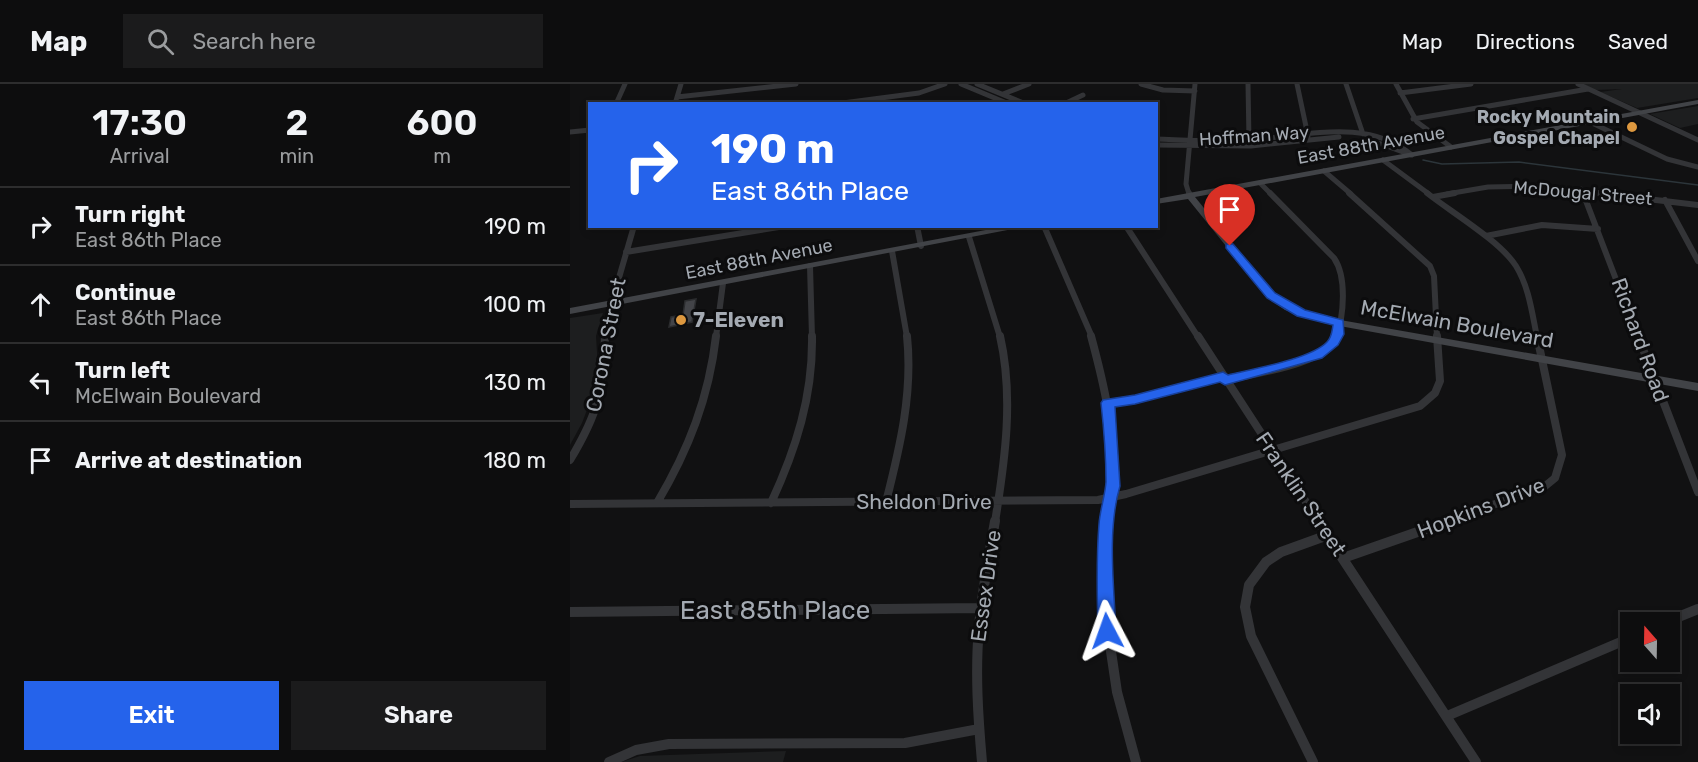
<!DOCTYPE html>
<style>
body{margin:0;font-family:Rubik,sans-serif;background:#1b1b1c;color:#f1f3f6;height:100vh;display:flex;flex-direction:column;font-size:22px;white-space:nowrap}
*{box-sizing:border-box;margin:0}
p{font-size:20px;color:#9a9c9e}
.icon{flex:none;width:33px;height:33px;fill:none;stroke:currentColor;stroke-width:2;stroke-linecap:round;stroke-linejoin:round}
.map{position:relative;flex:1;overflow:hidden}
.drawer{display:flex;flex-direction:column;background:#0d0d0e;width:570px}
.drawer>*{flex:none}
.top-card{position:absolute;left:18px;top:18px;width:570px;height:126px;border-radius:0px;box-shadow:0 3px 9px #0003,0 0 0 2px #2d2d2e;background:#2563eb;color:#fff;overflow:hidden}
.needle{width:39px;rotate:340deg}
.tools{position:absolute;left:1050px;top:528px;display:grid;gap:12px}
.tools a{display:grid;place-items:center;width:60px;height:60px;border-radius:0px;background:#0d0d0e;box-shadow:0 3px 9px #0003,0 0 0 2px #2d2d2e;font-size:30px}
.pin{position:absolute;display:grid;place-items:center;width:51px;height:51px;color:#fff;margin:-62px -26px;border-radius:50% 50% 50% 0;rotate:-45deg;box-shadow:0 0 6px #0007}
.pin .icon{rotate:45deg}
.me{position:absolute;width:66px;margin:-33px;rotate:356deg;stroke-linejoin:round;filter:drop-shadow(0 0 4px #0008)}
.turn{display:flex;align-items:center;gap:21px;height:126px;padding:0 24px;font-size:27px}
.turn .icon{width:78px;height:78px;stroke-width:2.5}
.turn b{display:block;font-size:42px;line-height:51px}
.eta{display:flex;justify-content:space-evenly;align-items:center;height:102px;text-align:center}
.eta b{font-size:36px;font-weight:600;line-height:42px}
.action{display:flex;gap:12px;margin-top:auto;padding:12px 24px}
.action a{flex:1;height:69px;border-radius:0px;background:#2563eb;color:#fff;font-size:24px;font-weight:600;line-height:69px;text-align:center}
.action a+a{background:#1b1b1c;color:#f1f3f6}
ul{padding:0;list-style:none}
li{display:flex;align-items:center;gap:18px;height:78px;padding:0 24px;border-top:2px solid #2d2d2e}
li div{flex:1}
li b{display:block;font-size:22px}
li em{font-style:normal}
header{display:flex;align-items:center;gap:36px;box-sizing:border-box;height:84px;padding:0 30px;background:#0d0d0e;border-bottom:2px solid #2d2d2e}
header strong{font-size:28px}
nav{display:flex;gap:33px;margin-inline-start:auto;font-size:21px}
.search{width:420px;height:54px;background:#1b1b1c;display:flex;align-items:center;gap:15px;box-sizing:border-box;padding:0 21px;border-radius:0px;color:#9a9c9e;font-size:22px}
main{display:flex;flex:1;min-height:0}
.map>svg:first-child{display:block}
.built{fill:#1d1e1f}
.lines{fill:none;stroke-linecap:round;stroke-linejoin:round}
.stream{stroke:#2c353a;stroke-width:1.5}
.building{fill:#434448;stroke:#2b2c2e;stroke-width:1.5}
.street-far3{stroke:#333437;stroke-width:5}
.street-far2{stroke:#333437;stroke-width:6}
.street-far1{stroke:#333437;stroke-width:8}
.street{stroke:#333437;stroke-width:10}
.secondary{fill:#414347;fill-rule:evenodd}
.route{fill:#2563eb;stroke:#184099;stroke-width:1.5}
.poi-dot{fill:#dd983f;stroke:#0c0c0d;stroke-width:2}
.labels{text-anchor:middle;stroke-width:6;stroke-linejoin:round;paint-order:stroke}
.far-poi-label{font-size:18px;font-weight:bold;fill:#a4aab2;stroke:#0c0c0d;text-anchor:end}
.far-street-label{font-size:18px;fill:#a4aab2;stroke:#0c0c0d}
.poi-label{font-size:21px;font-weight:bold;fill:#a4aab2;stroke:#0c0c0d;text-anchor:start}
.street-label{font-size:21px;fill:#a4aab2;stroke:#0c0c0d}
.near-street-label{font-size:26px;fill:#a4aab2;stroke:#0c0c0d}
</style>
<header>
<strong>Map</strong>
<div class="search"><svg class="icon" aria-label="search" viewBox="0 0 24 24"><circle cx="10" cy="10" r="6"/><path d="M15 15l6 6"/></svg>Search here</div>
<nav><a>Map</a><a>Directions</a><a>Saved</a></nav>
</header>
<main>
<section class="drawer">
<div class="eta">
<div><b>17:30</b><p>Arrival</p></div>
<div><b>2</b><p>min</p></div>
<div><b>600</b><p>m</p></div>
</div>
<ul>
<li><svg class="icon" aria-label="right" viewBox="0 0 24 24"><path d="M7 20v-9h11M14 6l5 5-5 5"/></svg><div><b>Turn right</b><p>East 86th Place</p></div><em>190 m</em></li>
<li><svg class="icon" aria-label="ahead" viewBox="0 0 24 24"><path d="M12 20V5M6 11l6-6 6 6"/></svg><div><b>Continue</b><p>East 86th Place</p></div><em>100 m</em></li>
<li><svg class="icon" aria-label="left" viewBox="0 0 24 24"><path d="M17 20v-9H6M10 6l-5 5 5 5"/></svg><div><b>Turn left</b><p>McElwain Boulevard</p></div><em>130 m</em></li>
<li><svg class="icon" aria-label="arrive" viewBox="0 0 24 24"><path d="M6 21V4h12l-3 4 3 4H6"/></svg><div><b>Arrive at destination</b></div><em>180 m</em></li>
</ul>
<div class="action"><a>Exit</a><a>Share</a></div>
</section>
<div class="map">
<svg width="1128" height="678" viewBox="0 0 1128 678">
<rect width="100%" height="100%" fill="#111112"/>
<path class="built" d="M1013,0H1128V14L1067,24L1030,8L1052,5L1025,6Z
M1128,22V40L1110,44L1080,30Z
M33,229L26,252L28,284L23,310L12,339L0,361V234Z
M216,667L213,678H51L70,672Z"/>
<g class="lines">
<path class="stream" d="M853,76L872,80L949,78L1128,101"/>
</g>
<path class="building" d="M126,215L122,238L99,243L101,233L113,231L115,217Z"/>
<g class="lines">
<path class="street-far3" d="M391,0L439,20
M407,0L456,20
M571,0L593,6L625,7
M678,0L679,56
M727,0L738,52
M776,0L793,50
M826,0L847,38L881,63
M1008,0L1128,56
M830,9L901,0
M433,10L459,0
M107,13L226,0
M46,20L55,0
M105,20L111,0
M265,20L349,9L375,0
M494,20L513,11
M843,35L1018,5
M1020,38L1097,75L1128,83
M0,48L20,46
M586,55C617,56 648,58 678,56C733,53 796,32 842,71
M803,57L841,71
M586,61L681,62L769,53
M813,76L859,110
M754,87L781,110
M690,99L701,110
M1011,105L1013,110
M619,110L616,100L625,0
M877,110L918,103L968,102L1039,110"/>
<path class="street-far2" d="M619,109L620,112
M700,109L764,174C777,193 774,232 766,253
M779,109L860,182L864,192L867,253
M857,109C881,128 930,157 946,182C959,203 962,229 967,253
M1013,109L1068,253
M1027,109L1128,121
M863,113L885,109
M1095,116L1128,177
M347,142L351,162
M474,142L522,253
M556,142L628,253
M916,152L972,141L1028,145
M399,153L430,253
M322,167L337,253
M56,168L215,142
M240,182L242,253
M35,253V242L64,142
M146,253L153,199"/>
<path class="street-far1" d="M521,252C534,300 546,351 543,402C542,414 539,426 537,438
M628,252L749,438
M1068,252L1128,408
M655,296C684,289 754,281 767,252
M538,319L565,315L653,293
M0,376C29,328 33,307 35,252
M316,418C330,363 343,309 337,252
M87,419C119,365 139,313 146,252
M201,419C226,365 243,312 242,252
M0,420L528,416L556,410L850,322L865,309L870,297L867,252
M425,438C435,376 444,313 430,252
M874,438L974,403L985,394L992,371L967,252"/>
<path class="street" d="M537,437L535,527L547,608L566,678
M748,437L906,678
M773,474L879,437
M0,528L411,524
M1096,538L1128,525
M877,632L1060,554
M39,678L66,666L99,660L335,659L409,645
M412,678C408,633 405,588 409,543C412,507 419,472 425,437
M743,678L681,552L675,523L679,501L696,478L711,468L758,451"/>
<path class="secondary" d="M1128,16V20L625,113L704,210L723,222L759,234L1128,299V307L753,239L715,226L698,214L618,115L586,120V115Z
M437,142H458L0,230V224Z"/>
</g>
<path class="route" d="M656,160H663L705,209L735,226L773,236L774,250L768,261L752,274L655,301L650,298L565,320L545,323L550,402C537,445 544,503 546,547L543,553L537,556L531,553L528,547C527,511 526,476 529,440C530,426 535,412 536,398C536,372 534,346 531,319L533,316L565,311L653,288L658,291C682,285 741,275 757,258C762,253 762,247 763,241L727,232L697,214L656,164Z"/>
<g class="poi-dot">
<circle cx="1062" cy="43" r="6"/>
<circle cx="111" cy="236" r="6"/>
</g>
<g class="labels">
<g class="far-poi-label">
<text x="1050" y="39">Rocky Mountain<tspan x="1050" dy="21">Gospel Chapel</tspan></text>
</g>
<g class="far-street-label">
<text transform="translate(684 52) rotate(-4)" y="6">Hoffman Way</text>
<text transform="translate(801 61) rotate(-10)" y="6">East 88th Avenue</text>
<text transform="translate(1013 109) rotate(5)" y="6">McDougal Street</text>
<text transform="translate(189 175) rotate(-11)" y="6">East 88th Avenue</text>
</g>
<g class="poi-label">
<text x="123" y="243">7-Eleven</text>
</g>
<g class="street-label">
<text transform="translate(887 240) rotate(10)" y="7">McElwain Boulevard</text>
<text transform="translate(1070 256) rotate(70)" y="7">Richard Road</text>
<text transform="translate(36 261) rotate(-79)" y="7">Corona Street</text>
<text transform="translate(731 410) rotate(56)" y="7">Franklin Street</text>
<text x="354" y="425">Sheldon Drive</text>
<text transform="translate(911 424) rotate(-21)" y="7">Hopkins Drive</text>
<text transform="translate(416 502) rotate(-82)" y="7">Essex Drive</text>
</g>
<g class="near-street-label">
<text x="205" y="535">East 85th Place</text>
</g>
</g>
</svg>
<div class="tools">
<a><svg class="needle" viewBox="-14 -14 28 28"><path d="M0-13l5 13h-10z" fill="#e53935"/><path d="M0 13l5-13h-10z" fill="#9a9c9e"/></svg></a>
<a><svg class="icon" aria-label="sound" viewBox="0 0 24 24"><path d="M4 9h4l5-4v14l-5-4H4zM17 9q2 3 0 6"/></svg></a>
</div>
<div class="pin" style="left:660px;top:162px;background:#d93025"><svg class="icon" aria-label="arrive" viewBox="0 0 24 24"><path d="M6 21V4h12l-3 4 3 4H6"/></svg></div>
<svg class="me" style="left:537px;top:547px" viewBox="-20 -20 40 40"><path d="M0-17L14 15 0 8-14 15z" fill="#2563eb" stroke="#fff" stroke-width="4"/></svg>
<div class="top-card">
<div class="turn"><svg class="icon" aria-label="right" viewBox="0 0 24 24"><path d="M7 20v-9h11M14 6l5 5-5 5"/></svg><div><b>190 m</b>East 86th Place</div></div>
</div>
</div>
</main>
